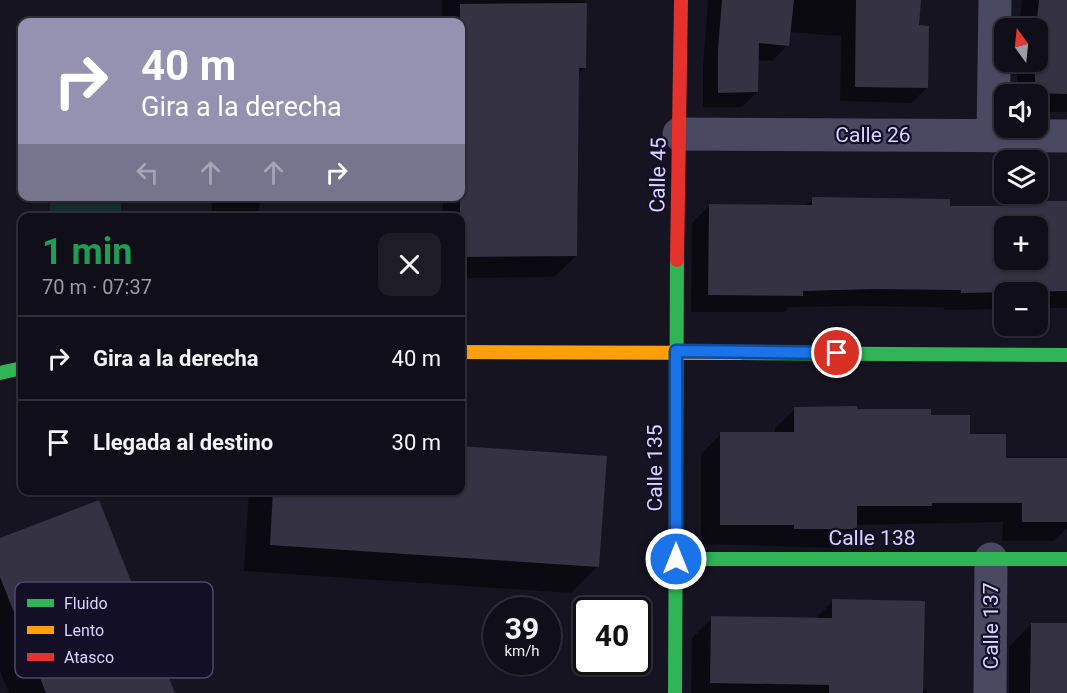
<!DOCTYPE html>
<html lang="es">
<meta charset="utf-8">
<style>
body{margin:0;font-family:Roboto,sans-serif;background:#1e1d26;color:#f1f3f6;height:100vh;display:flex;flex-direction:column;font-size:22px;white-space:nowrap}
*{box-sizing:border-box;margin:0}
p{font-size:20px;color:#9c9ca2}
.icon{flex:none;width:33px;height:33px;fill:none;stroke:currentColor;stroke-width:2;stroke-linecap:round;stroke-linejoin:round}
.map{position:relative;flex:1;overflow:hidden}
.details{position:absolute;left:18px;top:213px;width:447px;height:282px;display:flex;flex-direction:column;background:#100f19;border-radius:12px;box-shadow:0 2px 4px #0004,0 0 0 2px #302f38}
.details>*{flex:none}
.banner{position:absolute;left:18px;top:18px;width:447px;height:183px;border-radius:12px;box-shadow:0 2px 4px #0004,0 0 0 2px #302f38;background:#9591b1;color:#fff;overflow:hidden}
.needle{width:39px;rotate:345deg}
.controls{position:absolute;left:994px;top:18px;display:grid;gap:12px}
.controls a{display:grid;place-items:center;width:54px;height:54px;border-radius:12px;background:#100f19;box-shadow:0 2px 4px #0004,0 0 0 2px #302f38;font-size:30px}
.speed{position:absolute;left:483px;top:597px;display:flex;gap:12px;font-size:30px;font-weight:700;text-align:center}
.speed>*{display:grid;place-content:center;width:78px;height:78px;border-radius:50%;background:#100f19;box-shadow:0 2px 4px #0004,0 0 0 2px #302f38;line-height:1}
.speed small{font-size:15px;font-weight:400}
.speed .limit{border:3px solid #111;border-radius:9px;background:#fff;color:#111}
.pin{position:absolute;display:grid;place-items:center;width:51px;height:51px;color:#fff;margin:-26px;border:3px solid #fff;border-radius:50%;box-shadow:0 2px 6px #0007}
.me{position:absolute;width:66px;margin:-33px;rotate:0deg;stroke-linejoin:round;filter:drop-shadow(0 0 4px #0008)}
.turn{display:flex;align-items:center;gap:21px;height:126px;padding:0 24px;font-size:27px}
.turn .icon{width:78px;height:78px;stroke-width:2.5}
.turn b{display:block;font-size:42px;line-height:51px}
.lanes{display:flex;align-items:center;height:57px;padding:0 24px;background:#0003;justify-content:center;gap:30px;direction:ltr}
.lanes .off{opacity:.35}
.round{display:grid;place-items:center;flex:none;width:63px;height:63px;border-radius:12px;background:#1e1d26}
.headline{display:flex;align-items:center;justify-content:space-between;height:102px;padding:0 24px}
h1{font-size:36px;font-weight:700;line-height:45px;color:#1e9e55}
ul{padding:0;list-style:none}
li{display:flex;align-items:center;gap:18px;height:84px;padding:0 24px;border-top:2px solid #302f38}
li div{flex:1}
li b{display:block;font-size:22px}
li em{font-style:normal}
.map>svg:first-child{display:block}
.pitch{fill:#132c2d}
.shadow{fill:#0007;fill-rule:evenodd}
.building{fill:#343243;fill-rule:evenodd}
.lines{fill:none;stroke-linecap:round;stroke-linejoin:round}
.street{stroke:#4a4962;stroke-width:33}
.fast{stroke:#30b455;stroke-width:14}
.slow{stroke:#ff9f0a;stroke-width:14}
.jam{stroke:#e5322d;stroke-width:14}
.route-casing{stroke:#114b97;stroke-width:15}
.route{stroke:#1a73e8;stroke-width:10}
.labels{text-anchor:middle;stroke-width:4.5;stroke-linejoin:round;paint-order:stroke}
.street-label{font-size:21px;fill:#d9d4ff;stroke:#130f26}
.key{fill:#130f26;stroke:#4e4a67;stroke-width:1.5}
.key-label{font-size:16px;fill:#d9d4ff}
</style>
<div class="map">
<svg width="1067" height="693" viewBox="0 0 1067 693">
<rect width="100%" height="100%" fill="#161421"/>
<path class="pitch" d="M50,197H121V217H50Z"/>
<path class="shadow" d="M442,0H585V67L578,75L576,256L554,277L460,278V218H438V214L443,210V196H460V22H442Z
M708,0H919L918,27L927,88L911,103L840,101L841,36L789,32L787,46L772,61L757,60V92L742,107H703V65Z
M1022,0H1067V112H1038V94H1017V62H1038V28H1019Z
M184,196H260L259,218H211L212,202H184Z
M813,199L949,207L1030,208L1035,203H1067V308H1038V292H1005V309L944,310V307L856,306L789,307L784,312H691L692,223L709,206H805ZM1005,226H1038V260H1005Z
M795,409L930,417L969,436L1004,460H1067V528L1054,541H1002L1003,522L855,525V528L836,548L701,544V454L721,434L775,433V428Z
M249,490H460L598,566L571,593L244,571Z
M0,540L174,693H9L0,671Z
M833,601L922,690H927V693H691L692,638L712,618L815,619Z
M1031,624L1067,625V693H1009V647Z"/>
<path class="building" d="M722,0H794L789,46L759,43L758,92L718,93V49Z
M856,0H921L919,25L929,26L928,88L855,87Z
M1039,0H1067V94L1035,93V62H1038V28H1036Z
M587,3L586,68H579L577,256L460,257V191H464L467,69H460V4Z
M812,197L950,199V206H1034V201H1067V291L961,293V290L874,289L803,291V296L708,295L709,204L812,205ZM1005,226H1038V260H1005Z
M857,406V409H931V415H970V434H1006V458H1067V522H1022V503H932V506H857V529H794V525H720V432H794V407Z
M460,446L607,456L599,567L270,545L273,490H460Z
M99,500L175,693H46L0,577V538Z
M832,599L925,601L923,693H829V685L710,683L711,616L832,618Z
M1031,623H1067V693H1030Z"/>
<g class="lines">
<path class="street" d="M679,134L1067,136
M993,136L995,0
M990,693L991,559"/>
<path class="fast" d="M739,353L1067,355
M0,373L22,368
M676,559H1067
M675,693L677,260"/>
<path class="slow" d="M460,352L739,353"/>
<path class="jam" d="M677,260L681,0"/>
</g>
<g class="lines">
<g class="route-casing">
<path id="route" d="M676,559V351L837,353"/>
</g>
<use href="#route" class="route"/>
</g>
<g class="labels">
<g class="street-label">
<text x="873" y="142">Calle 26</text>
<text transform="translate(658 175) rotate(-89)" y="7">Calle 45</text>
<text transform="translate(655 468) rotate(-90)" y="7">Calle 135</text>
<text x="872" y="545">Calle 138</text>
<text transform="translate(991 626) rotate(-90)" y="7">Calle 137</text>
</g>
</g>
<rect x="15" y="582" width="198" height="96" rx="9" class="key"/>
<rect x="27" y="599" width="27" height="8" fill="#30b455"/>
<rect x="27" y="626" width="27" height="8" fill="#ff9f0a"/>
<rect x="27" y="653" width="27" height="8" fill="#e5322d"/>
<g class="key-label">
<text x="64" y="609">Fluido</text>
<text x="64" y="636">Lento</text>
<text x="64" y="663">Atasco</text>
</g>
</svg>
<div class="controls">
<a><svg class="needle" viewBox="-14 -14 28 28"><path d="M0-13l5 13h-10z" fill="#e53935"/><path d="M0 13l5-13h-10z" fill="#9c9ca2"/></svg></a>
<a><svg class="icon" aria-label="sound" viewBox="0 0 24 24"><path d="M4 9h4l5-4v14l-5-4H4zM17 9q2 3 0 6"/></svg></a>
<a><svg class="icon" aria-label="layers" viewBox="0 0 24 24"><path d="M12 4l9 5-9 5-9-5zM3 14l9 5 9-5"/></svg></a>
<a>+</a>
<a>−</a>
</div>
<div class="speed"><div>39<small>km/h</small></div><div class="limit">40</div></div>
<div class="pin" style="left:837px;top:353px;background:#d93025"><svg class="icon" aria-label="arrive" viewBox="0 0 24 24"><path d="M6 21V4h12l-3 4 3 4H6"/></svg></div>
<svg class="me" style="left:676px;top:559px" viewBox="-20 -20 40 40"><circle r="17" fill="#1a73e8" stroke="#fff" stroke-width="3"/><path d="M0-11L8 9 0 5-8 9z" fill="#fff"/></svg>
<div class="banner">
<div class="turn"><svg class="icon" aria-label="right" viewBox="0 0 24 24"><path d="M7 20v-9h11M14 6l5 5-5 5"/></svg><div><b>40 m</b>Gira a la derecha</div></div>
<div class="lanes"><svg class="icon off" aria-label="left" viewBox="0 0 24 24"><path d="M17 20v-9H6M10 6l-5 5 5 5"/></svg><svg class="icon off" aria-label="ahead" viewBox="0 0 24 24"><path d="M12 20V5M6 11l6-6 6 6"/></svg><svg class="icon off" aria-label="ahead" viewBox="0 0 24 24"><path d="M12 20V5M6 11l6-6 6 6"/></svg><svg class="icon" aria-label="right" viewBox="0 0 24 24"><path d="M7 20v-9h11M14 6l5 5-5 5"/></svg></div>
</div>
<section class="details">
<div class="headline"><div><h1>1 min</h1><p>70 m · 07:37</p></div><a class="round"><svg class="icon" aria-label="close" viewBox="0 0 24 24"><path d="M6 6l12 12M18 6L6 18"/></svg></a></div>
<ul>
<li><svg class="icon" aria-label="right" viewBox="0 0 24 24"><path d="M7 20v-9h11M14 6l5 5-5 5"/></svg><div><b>Gira a la derecha</b></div><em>40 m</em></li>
<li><svg class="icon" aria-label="arrive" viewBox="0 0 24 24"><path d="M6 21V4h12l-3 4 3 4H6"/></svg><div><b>Llegada al destino</b></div><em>30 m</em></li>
</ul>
</section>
</div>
